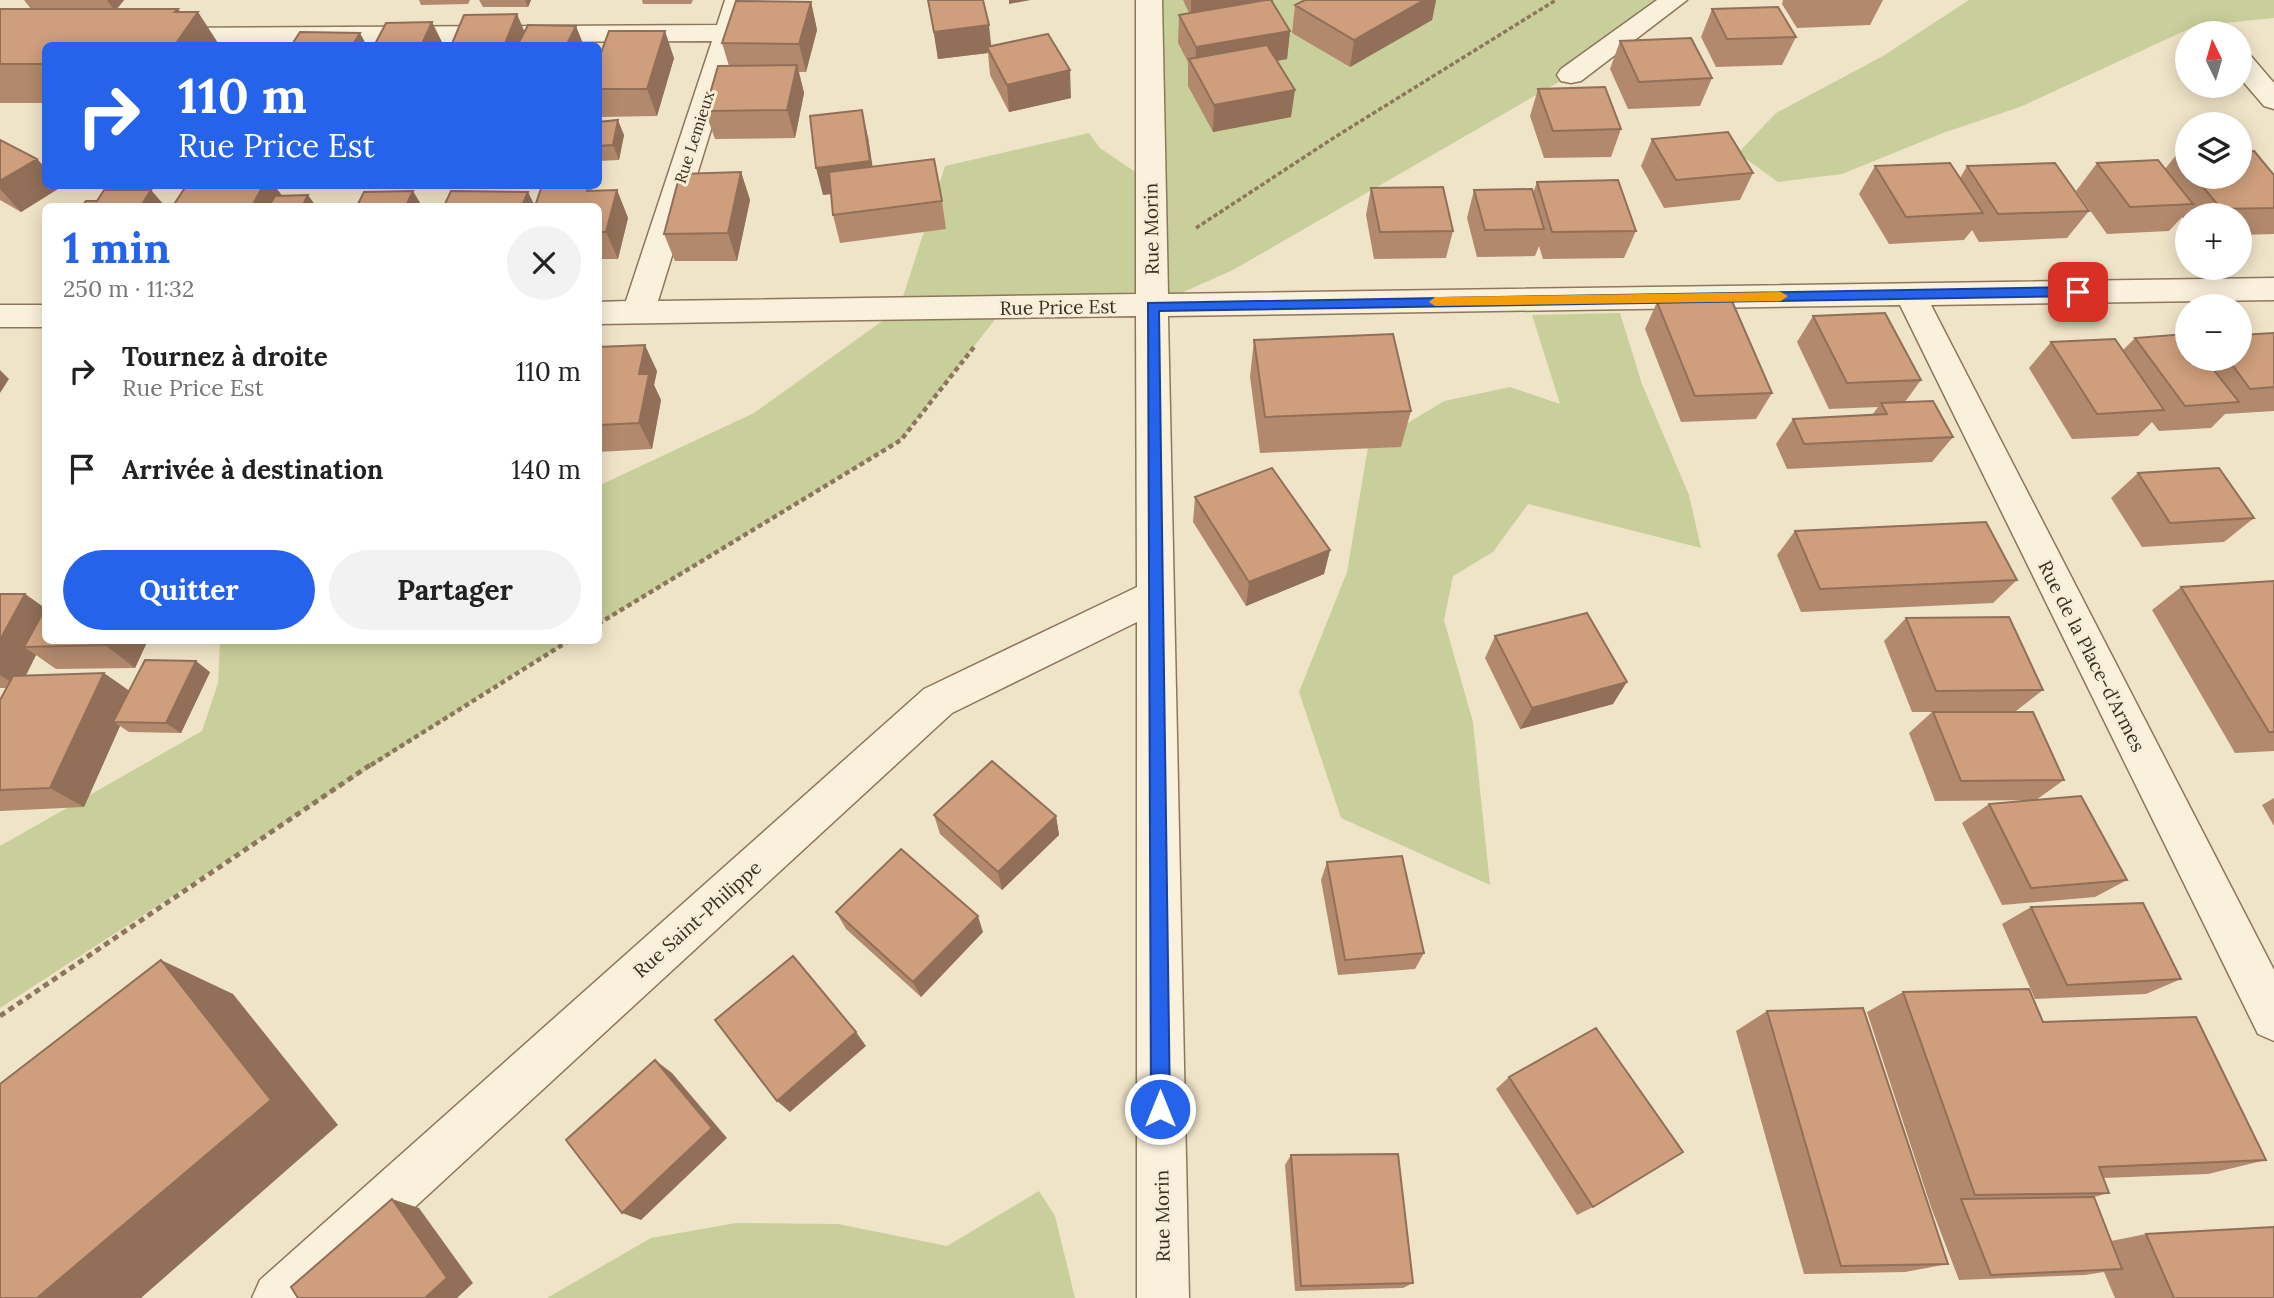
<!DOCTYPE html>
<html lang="fr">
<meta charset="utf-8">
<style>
body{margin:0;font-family:Lora,serif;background:#f2f2f2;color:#222;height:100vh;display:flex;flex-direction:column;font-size:26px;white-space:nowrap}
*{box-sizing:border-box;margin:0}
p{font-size:23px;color:#767676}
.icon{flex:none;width:38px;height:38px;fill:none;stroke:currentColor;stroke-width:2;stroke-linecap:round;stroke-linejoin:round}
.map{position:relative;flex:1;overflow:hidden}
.panel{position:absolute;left:42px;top:203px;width:560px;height:441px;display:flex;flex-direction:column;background:#fff;border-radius:10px;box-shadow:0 4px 18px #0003}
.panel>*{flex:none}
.banner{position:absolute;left:42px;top:42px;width:560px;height:147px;border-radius:10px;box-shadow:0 4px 18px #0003;background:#2563eb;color:#fff;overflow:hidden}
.needle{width:46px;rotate:355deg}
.tools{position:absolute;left:2175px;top:21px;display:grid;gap:14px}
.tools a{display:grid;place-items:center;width:77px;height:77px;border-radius:50%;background:#fff;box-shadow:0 4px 18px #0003;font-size:35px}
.pin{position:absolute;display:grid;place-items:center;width:60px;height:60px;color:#fff;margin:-30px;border-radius:14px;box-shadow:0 4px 10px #0006}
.me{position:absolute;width:77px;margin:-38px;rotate:0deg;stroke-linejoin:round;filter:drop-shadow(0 0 5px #0008)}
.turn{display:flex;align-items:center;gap:24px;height:147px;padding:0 21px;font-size:32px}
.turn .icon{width:91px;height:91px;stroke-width:2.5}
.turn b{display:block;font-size:49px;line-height:60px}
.round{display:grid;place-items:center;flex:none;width:74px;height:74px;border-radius:37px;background:#f2f2f2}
.head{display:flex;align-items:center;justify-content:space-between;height:119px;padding:0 21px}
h1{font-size:42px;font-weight:700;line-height:52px;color:#2563eb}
.cta{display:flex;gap:14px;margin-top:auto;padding:14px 21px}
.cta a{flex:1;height:80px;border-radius:42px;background:#2563eb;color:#fff;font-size:28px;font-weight:700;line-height:80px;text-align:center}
.cta a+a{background:#f2f2f2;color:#222}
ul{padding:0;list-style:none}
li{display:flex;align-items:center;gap:21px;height:98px;padding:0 21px}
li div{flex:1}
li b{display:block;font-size:26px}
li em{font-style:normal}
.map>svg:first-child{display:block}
.green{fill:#c9cf9b}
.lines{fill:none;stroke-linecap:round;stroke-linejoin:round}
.minor-casing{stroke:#8d765c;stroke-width:3}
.path-far2{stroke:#8d765c;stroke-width:3.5;stroke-dasharray:4.5 2.5;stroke-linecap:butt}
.path-far1{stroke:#8d765c;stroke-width:4.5;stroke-dasharray:5 3.5;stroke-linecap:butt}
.path{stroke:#8d765c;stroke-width:5;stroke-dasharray:6 4.5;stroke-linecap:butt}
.minor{fill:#faf1dc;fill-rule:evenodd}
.wall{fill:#b2896c}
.shaded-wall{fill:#916f58}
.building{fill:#cf9f7d;stroke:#916f58;stroke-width:2}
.route{fill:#2563eb;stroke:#184099;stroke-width:2}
.slow{fill:#f59e0b}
.labels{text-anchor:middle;stroke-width:6;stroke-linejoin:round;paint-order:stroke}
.far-street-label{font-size:16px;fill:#3d2e20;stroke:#f7eed8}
.street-label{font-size:19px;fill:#3d2e20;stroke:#f7eed8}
</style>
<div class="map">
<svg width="2274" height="1298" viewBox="0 0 2274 1298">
<rect width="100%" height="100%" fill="#f0e4c8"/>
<path class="green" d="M1163,0H1674L1571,75L1233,270L1152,306L1004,308L901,440L599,624L598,486L754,413L899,309L945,166L1089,133L1100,148L1150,182Z
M1969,0H2274V18L2195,26L2020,107L1943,133L1842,174L1778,182L1738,153L1776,113L1883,56Z
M1620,313L1642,384L1689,495L1701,548L1528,504L1493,552L1453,576L1444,620L1473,722L1490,885L1341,818L1299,692L1347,572L1368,447L1444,401L1510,387L1560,404L1532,315Z
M220,641H570L519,671L0,1008V846L202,731L218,683Z
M1039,1191L1055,1216L1075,1298H547L651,1238L736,1223L838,1224L947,1246Z"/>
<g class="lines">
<g class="minor-casing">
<path id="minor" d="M725,0H751L658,301L1136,294V0H1162L1168,294L2274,278V300L1931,305L2274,970V1041L2258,1034L1900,305L1168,316L1189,1298H1137V622L952,713L316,1298H252L260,1280L924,689L1137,587L1136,316L598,324V302L626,301L712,41L162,44L153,42L149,36L153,30L162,28L717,25Z
M1657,0H1687L1581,81L1571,83L1561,81L1557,75L1561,69Z
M2240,53L2250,55L2274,83V109L2264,106L2240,78Z
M0,305H46V327H0Z"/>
</g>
<path class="path-far2" d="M1196,228L1335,137L1556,0"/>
<path class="path-far1" d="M598,624L901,440L974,347
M371,765L570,640"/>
<path class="path" d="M0,1016L373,763"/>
<use href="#minor" class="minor"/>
</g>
<path class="wall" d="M24,0H124L117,9H178L180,12L46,46V103H0V9H31Z
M419,0H470L468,4L421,5Z
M479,0H531L528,7H483Z
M642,0H693L691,4H643Z
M928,0L991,46L1071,98L1009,112L990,75L988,53L938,59Z
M1183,0H1273L1272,2L1290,31L1287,59L1277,61L1291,117L1213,132L1188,86V62L1178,43L1179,15L1189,13Z
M1305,0H1436L1432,20L1350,67L1292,33L1295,5Z
M1783,0H1883L1870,25L1797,28L1782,4Z
M811,2L817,30L806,72H799L804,93L795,138L715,139L705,111L729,66L722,43Z
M1712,9L1796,37L1782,65L1716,67L1701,37Z
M1620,41L1712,78L1700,106L1628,109L1610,69Z
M674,58L657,116L600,117L598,114V61Z
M1538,89L1621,129L1611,157L1544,158L1530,116Z
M598,122L624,135L619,160L598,161Z
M868,137L872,167L942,201L946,229L840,243L833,215L831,194L823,195Z
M1652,139L1753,173L1740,200L1664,208L1641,166Z
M0,140L37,159L46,169V186L61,187L21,212L0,200Z
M2177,154H2188V177L2274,175V234L2240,235V215H2188V225L2182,217L2169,231L2107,234L2076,191L2097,163L2165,169Z
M1875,166L1960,178L1967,166L2089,211L2067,238L1979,242L1972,230L1964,240L1889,244L1859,194Z
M741,172L750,200L737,261H675L664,234Z
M1537,182L1636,231L1624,258L1543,259L1539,246L1535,256L1477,257L1467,218L1474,190L1533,193Z
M542,186H590L593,191L617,190L628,218L618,259H598V206H535Z
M1371,188L1453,231L1446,258L1374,259L1366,215Z
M1657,302L1772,393L1756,419L1681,422L1645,329Z
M1813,316L1921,380L1905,402L1953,437L1932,462L1787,469L1776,444L1793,419L1872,415L1878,407L1829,409L1797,342Z
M2274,333V411L2225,414L2211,428L2159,431L2152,422L2138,436L2072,439L2029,368L2051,342L2123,350L2135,338L2188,359H2240Z
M1254,340L1411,411L1401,447L1260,453L1250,377Z
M598,347L657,371L654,385L661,400L652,449L598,452Z
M2138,473L2254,518L2224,542L2142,547L2111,498Z
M1195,497L1330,550L1324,574L1246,606L1193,522Z
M1795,531L2017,580L1993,603L1801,612L1777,555Z
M2274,581V751L2235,753L2152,610L2181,587Z
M0,594H25L45,608L46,640H148L135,668L56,669L36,655L26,676L129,691L210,672L181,733L129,732L120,726L84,807L0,811V700L7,688H0Z
M1906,618L2043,690L2016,711L2064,780L2036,800L1935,801L1909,733L1932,712H1912L1884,641Z
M1495,636L1613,704L1520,729L1485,658Z
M2274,798V826L2262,805Z
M1989,804L2127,880L2095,897L2002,905L1962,823Z
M934,815L1056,816L1059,835L1002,890L940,834Z
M1327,862L1424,953L1415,969L1338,975L1321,880Z
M2031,907L2181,979L2146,994L2035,999L2002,924Z
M836,912L983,932L921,997L846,929Z
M1903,992L2043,1022L2266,1160L2208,1174L2103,1178L2109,1193L2094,1197L2111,1241L2146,1234L2274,1298H2115L2104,1272L2085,1275L1959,1280L1931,1207L1867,1012Z
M1767,1011L1948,1264L1905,1272L1804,1274L1736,1031Z
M1509,1077L1593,1207L1577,1215L1496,1089Z
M1291,1155L1413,1283L1403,1288L1295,1291L1285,1165Z"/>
<path class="shaded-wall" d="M107,0H124L115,11Z
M525,0H531L528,7Z
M1009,0H1031L1009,4Z
M1191,0H1273L1272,4L1191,16Z
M1424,0H1436L1432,20L1350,67L1354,40Z
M811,2L817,30L806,72L799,44Z
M178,9L189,25L198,12L220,46H174L175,12Z
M517,14L529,42L528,46H504Z
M432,22L444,46H421Z
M989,25L992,53L987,47L988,53L938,59L934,32Z
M576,26L584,46H566Z
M665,31L674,58L657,116L647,89Z
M1290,31L1287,59L1198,75L1195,71L1196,47Z
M360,33L367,46H352Z
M797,65L804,93L795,138L787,110Z
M1070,70L1071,98L1009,112L1007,85Z
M1295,90L1291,117L1213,132L1214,105Z
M862,110L868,137L876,188L823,195L816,168Z
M618,120L624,135L619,160L613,145Z
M37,159L46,169V186H60L61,187L21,212L0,189V181Z
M741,172L750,200L737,261L728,233Z
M263,186H275L288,204L286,206H252Z
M151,190L165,206H141Z
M617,190L628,218L618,259L606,232Z
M413,191L422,206H406Z
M528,192L535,206H522Z
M308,195L316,206L303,205Z
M645,345L657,371L654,385L661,400L652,449L639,423V374Z
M0,370L9,379L0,393Z
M1330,550L1324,574L1246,606L1249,582Z
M25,594L46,609L24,647L36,655L19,687L0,675V640Z
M108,640H148L135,668L105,645Z
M196,661L210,672L181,733L166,723Z
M104,673L134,694L113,722L120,726L84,807L50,788Z
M1627,682L1613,704L1520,729L1532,708Z
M1056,816L1059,835L1002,890L998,872Z
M978,916L983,932L921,997L913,982Z
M161,960L233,994L338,1125L141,1298H37Z
M856,1032L866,1046L790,1112L777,1101Z
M655,1060L672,1073L727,1138L641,1220L622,1213Z
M392,1199L419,1208L473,1283L457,1298H425Z"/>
<path class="building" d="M928,0H983L989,25L934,32Z
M1266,0H1271L1290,31L1196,47L1179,15Z
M1305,0H1424L1354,40L1295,5Z
M736,1L811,2L799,44L722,43Z
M1778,7L1796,37L1727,39L1712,9Z
M0,9H178L175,12H198L174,46H46V64H0Z
M517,14L504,46H451L464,15Z
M432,22L421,46H374L386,23Z
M528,25L576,26L566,46H517Z
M609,31H665L647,89H598V61Z
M300,32L360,33L352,46H291Z
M1048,34L1070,70L1007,85L987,47Z
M1691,38L1712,78L1639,82L1620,41Z
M1267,45L1295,90L1214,105L1189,59Z
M797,65L787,110L705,111L718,66Z
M1605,87L1621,129L1553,131L1538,89Z
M862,110L870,161L816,168L810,116Z
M618,120L613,145L598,146V122Z
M1728,132L1753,173L1676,180L1652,139Z
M0,140L37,159L0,181Z
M2254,151L2274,175V208L2221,209L2195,177H2240V152Z
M2177,154H2188V167Z
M934,159L942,201L833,215L829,172Z
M2158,160L2193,204L2130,207L2097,163Z
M1950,163L1983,213L1906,217L1875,166Z
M2055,163L2089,211L1998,214L1967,166Z
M741,172L728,233L664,234L680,174Z
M1618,180L1636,231L1552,232L1537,182Z
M186,186H263L252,206H173Z
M542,186H589L587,191L617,190L606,232H598V206H535Z
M1443,187L1453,231L1380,232L1371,188Z
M1532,189L1544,229L1485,230L1474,190Z
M104,190H151L141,206H82L86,201H97Z
M413,191L406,206H357L364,192Z
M451,191L528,192L522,206H444Z
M308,195L303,205L335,204L334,206H269L275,196Z
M1731,299L1772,393L1695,396L1657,302Z
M1885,313L1921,380L1847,383L1813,316Z
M2274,333V387L2250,389L2228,359H2240V335Z
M1393,334L1411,411L1265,417L1254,340Z
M2186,334L2188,336V359H2205L2239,402L2185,406L2135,338Z
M2115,339L2164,410L2097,414L2051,342Z
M645,345L639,374H649L639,423L598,425V347Z
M1933,401L1953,437L1804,444L1793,419L1887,414L1881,403Z
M1272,468L1330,550L1249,582L1195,497Z
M2219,468L2254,518L2170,523L2138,473Z
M1986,522L2017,580L1820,589L1795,531Z
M2274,581V732H2269L2181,587Z
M0,594H25L0,640Z
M46,607V640H108L105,645L24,647Z
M1587,613L1627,682L1532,708L1495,636Z
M2009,617L2043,690L1936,691L1906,618Z
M145,660L196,661L166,723L113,722Z
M104,673L50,788L0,790V700L13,676Z
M1933,712H2033L2064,780L1961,781Z
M992,761L1056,816L998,872L934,815Z
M2081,796L2127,880L2031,888L1989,804Z
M901,849L978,916L913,982L836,912Z
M1402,856L1424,953L1345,960L1327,862Z
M2143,903L2181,979L2067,985L2031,907Z
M793,956L856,1032L777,1101L715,1020Z
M161,960L271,1100L37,1298H0V1084Z
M2029,989L2043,1022L2196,1017L2266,1160L2099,1167L2109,1193L1975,1195L1903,992Z
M1863,1008L1948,1264L1841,1266L1767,1011Z
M1596,1028L1683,1152L1593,1207L1509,1077Z
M655,1060L712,1128L622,1213L566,1140Z
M1398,1154L1413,1283L1301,1286L1291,1155Z
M2094,1197L2122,1269L1991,1275L1961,1199Z
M392,1199L447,1278L425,1298H298L291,1287Z
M2274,1227V1298H2174L2146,1234Z"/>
<path class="route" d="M2078,287L2085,292L2078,296L1159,311L1170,1109L1167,1116L1160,1119L1153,1116L1151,1109L1148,303Z"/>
<path class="slow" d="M1781,292L1788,296L1781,301L1435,306L1429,302L1435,297Z"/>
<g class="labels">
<g class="far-street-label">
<text transform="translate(694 137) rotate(-72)" y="6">Rue Lemieux</text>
</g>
<g class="street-label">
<text transform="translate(1151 229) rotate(-91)" y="7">Rue Morin</text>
<text transform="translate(1058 307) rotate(-1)" y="7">Rue Price Est</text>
<text transform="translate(2092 656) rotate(63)" y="7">Rue de la Place-d'Armes</text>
<text transform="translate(697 919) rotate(-42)" y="7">Rue Saint-Philippe</text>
<text transform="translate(1162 1216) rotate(-91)" y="7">Rue Morin</text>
</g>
</g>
</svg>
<div class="tools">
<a><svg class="needle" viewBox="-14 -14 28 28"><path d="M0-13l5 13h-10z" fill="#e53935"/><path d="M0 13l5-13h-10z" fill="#767676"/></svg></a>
<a><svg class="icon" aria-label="layers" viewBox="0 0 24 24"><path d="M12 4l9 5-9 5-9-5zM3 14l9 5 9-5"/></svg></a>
<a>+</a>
<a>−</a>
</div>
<div class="pin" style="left:2078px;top:292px;background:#d93025"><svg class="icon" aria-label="arrive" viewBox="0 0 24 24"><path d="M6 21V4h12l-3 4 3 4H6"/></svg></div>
<svg class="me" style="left:1160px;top:1109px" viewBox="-20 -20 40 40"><circle r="17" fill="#2563eb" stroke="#fff" stroke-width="3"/><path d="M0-11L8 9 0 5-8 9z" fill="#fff"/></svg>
<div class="banner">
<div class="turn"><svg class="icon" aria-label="right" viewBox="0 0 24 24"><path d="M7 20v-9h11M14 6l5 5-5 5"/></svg><div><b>110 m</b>Rue Price Est</div></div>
</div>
<section class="panel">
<div class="head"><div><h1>1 min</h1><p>250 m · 11:32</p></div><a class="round"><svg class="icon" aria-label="close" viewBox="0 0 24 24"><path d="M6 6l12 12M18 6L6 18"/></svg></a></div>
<ul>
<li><svg class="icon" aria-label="right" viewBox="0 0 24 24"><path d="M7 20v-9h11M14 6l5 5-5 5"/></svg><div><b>Tournez à droite</b><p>Rue Price Est</p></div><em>110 m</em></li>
<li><svg class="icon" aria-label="arrive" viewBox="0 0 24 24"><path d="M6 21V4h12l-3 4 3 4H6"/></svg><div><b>Arrivée à destination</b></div><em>140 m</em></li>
</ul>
<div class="cta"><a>Quitter</a><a>Partager</a></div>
</section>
</div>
